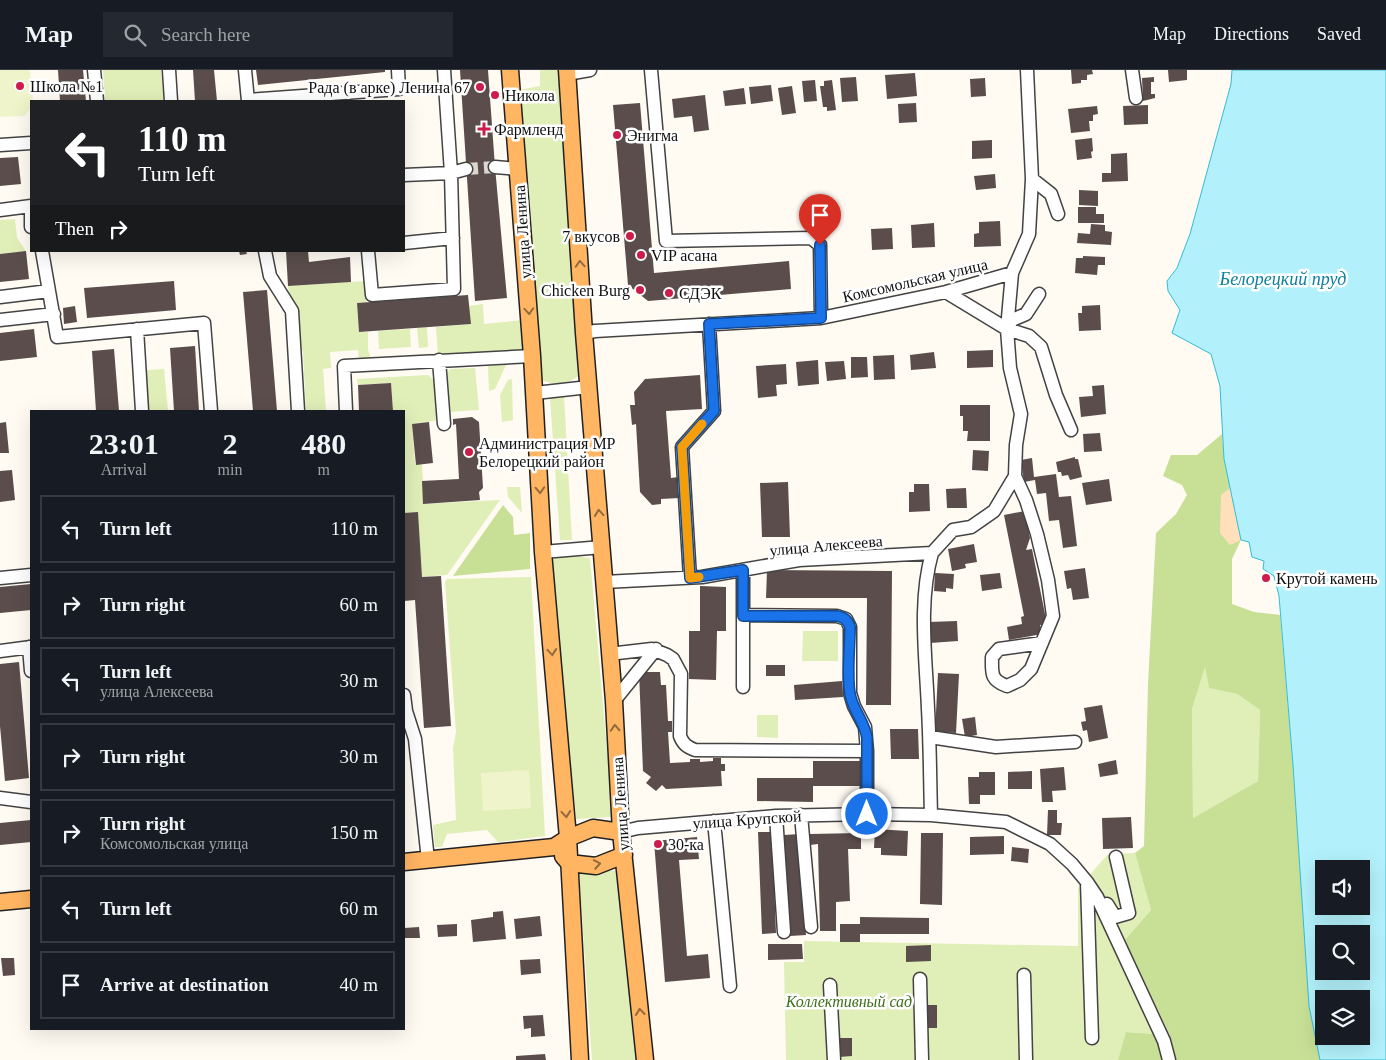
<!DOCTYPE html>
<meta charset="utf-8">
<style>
body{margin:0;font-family:"Times New Roman",serif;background:#242831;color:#f1f3f6;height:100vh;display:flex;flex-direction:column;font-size:19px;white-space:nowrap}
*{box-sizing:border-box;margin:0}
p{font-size:16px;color:#9ea1a6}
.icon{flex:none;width:28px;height:28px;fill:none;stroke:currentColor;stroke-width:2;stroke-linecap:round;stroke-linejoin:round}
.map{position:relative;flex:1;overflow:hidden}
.sheet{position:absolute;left:30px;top:340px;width:375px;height:620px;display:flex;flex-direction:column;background:#171b24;border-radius:0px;box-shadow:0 5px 20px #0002}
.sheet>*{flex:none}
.top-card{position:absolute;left:30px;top:30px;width:375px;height:152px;border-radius:0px;box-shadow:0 5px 20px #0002;background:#202124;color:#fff;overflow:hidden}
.controls{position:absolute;left:1315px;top:790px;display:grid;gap:10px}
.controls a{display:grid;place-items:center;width:55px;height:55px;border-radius:0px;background:#171b24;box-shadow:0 5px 20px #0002;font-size:25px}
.pin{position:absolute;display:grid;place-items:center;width:42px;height:42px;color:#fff;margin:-51px -21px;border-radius:50% 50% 50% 0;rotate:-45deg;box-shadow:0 0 5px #0007}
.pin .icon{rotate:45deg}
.me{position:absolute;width:55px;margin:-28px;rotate:0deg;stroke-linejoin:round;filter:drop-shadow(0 0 4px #0008)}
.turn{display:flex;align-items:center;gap:18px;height:105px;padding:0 25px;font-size:22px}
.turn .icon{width:65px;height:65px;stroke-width:2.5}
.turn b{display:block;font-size:35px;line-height:42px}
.then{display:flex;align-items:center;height:48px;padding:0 25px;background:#0003;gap:10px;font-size:19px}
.eta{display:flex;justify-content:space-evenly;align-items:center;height:85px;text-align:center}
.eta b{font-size:30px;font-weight:800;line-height:35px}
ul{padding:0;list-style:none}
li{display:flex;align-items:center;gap:15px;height:68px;margin:0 10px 8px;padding:0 15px;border:2px solid #363941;border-radius:0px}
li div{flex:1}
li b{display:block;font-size:19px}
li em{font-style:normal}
header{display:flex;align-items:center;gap:30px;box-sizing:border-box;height:70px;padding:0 25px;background:#171b24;border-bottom:1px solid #363941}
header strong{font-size:24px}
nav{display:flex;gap:28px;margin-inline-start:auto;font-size:18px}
.search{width:350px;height:45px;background:#242831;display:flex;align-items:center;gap:12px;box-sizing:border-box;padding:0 18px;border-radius:0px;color:#9ea1a6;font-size:19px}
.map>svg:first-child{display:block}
.green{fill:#e0eeb8}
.forest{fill:#c8e096;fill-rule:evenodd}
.sand{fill:#ffe0ba}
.pitch{fill:#eff4cb}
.water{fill:#b2f1fb;stroke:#33bcd8;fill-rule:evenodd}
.building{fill:#5a4d4b}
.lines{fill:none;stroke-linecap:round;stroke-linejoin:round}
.minor-tunnel{stroke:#dbd7d0;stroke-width:12;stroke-dasharray:12 6;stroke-linecap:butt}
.minor-casing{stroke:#434343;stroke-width:15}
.major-casing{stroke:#212121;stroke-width:19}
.minor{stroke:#fff;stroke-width:12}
.major{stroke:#ffb562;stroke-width:16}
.oneway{stroke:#936b3d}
.route-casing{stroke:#114b97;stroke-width:12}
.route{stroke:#1a73e8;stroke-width:9}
.slow{stroke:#f59e0b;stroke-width:9}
.poi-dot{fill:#cd1b4c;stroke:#fff;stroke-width:2}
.labels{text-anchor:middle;stroke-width:5;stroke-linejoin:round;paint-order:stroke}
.poi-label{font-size:16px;fill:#101010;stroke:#fff;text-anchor:start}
.street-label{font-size:16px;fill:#101010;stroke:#fff}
.park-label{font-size:16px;font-style:italic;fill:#3e6e19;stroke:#fff}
.water-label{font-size:18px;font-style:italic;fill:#0d809d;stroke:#fff}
</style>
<header>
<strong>Map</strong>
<div class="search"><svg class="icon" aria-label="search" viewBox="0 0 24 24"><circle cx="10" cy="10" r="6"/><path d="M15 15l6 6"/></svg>Search here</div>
<nav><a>Map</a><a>Directions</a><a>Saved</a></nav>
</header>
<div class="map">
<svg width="1386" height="990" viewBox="0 0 1386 990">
<rect width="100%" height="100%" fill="#fffaf2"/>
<path class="green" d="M103,0H161L164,31H105Z
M540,0H558L580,304C567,317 556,314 539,310L519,20L540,16Z
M15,149L17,168L26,181L0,184V150Z
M365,211L366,232L357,233L359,262H368V280L373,294L359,292L358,280L330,282L331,298L323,299L326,341H306L303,281L294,273L288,216Z
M483,234L484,254L524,250L525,280L438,286L436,257L470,254L469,236Z
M427,257L428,277L419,278L417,258Z
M410,259L411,277L379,279L378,261Z
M506,295L495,319L489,321L488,296Z
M475,298L479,340L448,342L446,305L450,299Z
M164,299L168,341H138L134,301Z
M428,305L435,311L436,343L446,349L412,354L415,394H422L424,434L500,430L447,505L422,507L418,443H404V341H393L391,313L358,315L357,309Z
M512,309L513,350L502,352L500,325L508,310Z
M564,326L572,470H560L550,328Z
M507,417H520L522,443L508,427Z
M566,485L590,488L613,747L576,749L550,490Z
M531,507L545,766L498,772L487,760L447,764L442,777H435L433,755L456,750L453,678L456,662L445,512L447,509Z
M803,561H838V591H802Z
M1205,596L1209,618L1237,624L1260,640L1258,711L1193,748L1192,639Z
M757,645H778V668L757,667Z
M1135,783L1151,840L1124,871L1170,965L1127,962L1118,990H786L784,892H804V871L1078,876V818L1108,784Z
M621,800L637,990H592L579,803Z"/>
<path class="forest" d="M1222,364L1224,389L1241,470L1232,489V534L1254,542L1280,545L1293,695L1309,936L1320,990H1118L1126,962L1170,965L1124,871L1151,840L1135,783L1144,776L1148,614L1156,463L1176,444L1187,425L1182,415L1163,406L1171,385H1197ZM1205,597L1209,618L1237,624L1260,640L1258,711L1193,748L1192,639Z
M503,435L513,447L514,465L530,463V499L453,506Z"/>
<path class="sand" d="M1230,418L1241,470L1230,475L1220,463L1221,425Z"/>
<path class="pitch" d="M0,0H30L33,31H31V38L24,46L0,47Z
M529,700L531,738L483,741L481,703Z"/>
<path class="water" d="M1232,0H1386V990H1320L1309,936L1293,695L1279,526L1274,506L1263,499L1264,491L1252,487L1249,472L1241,470L1224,389L1220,316L1211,284L1172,263L1180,240L1168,221L1167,211L1177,198L1190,164L1231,14ZM1324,799H1361V836H1324ZM1324,864H1361V901H1324ZM1324,929H1361V966H1324Z"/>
<path class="building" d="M58,0H83L86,31H60Z
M193,0H214L217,31H195Z
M256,0H385V2L258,15Z
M460,0H488L495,97L507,228L475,231Z
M1071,0H1092L1093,4L1087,5V10H1081V13L1072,14Z
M1168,0H1187V10L1169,12Z
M915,3L917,26L887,29L885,5Z
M856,7L858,31L842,32L840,8Z
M1154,7V12H1151V24H1155V28L1143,31L1142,8Z
M985,8L986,26L971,27L970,9Z
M815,10L817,31L804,32L802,11Z
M832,10L836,40L827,41V37H823L820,16H824V11Z
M771,15L773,31L751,34L749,17Z
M792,16L796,43L782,45L778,18Z
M744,18L746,34L725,36L723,21Z
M705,25L709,60L694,62L692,46L674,48L672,29Z
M640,33L654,203L789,191L791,219L648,231L628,215L613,35Z
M916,33L917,52L899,53L898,34Z
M1148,35V54L1124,55L1123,36Z
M1097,36L1098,44L1093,45V51H1089L1090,61L1071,63L1068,39Z
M1092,68L1093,81L1091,82L1092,88L1077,90L1075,70Z
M992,70V88L972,89V71Z
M1127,83L1128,111L1102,112V103H1111V84Z
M18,87L21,114L0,116V88Z
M995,104L996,118L976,120L974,106Z
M1079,120L1098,121V136L1079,135Z
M1078,137H1096V144H1104V153H1078Z
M1000,151L1001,176L974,177V164L979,163V152Z
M934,153L935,177L912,178L911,155Z
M1091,154L1105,155V161L1112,162L1111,175L1077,173L1078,163L1090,164Z
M892,158L893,179L872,180L871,159Z
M26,181L29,209L0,212V184Z
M239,181H246L247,184L240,185Z
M286,181H308L309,192L350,187L351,212L288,216Z
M1083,186L1105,187V195H1098L1097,205L1075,203L1076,188H1083Z
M174,211L176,240L87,248L84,218Z
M267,220L277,341H253L243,222Z
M468,225L471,254L359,262L357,233Z
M1100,235L1101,260L1079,261L1078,243H1082V236Z
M75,236L77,252L64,254L63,238Z
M34,259L37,287L0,291V263Z
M195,276L199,341H174L170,278Z
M114,279L119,341H96L92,281Z
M993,280V297L967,298V281Z
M934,282L936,298L911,300L910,285Z
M894,285L895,309L874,310L873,286Z
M851,287H867L868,307L851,308Z
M818,290L819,314L798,316L796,292Z
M844,291L846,309L827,311L825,292Z
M786,294L787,314L776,315L777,326L758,328L756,296Z
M700,305L702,339L666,341L671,408L678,407L679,428L661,429V434L652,435L640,422L636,354L632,355L630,335H635L634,322L645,309Z
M391,313L393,341H359L358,315Z
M1104,315L1106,344L1081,347L1079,327L1093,326L1092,316Z
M960,335H990V371H967L968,361H963V346H960Z
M472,347L479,352L483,418L479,422L480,430L423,434L422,411L459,409L456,354L453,355V349Z
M6,352L9,383H0V353Z
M429,352L433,393L416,395L412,354Z
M1100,363L1102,381L1084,382L1083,364Z
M973,380L989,381L988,401L972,400Z
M1075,387V389H1078L1082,407L1070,410L1068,405L1062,406L1061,402H1058L1056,392Z
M1032,388L1034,407L1056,404L1059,427L1071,426L1077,476L1063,478L1059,450L1049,451L1046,423L1037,424L1035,410L1024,412L1021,390Z
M12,400L15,430L0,432V401Z
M1109,409L1112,431L1086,435L1082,413Z
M788,412L790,467H762L760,413Z
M914,414H929L930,441L909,442V422H914Z
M966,418L967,438H947L946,419Z
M1025,441L1030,468L1026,480L1032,479L1047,554L1040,555L1042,564L1009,570L1007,557L1022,554L1021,547L1024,546L1004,445Z
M418,442L422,507L441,506L451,656L424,658L415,530L404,531V443Z
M974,474L977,492L965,494L966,498L952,501L948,479Z
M1085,498L1089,528L1073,530L1071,518L1067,519L1064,501Z
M767,500L892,501L891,635H866L867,528H766Z
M935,503L954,504L953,519L946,518V522L934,521Z
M1000,503L1002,518L982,521L980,505Z
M31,514V540L0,543V517Z
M700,516L726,517V561H717L716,610L689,609V561H700Z
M957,551L958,571L930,573L929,552Z
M19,592L29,708L5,711L0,656V594Z
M766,595H785V606H766Z
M639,602H660L661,615H666L668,651H672V662H668L670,693L690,692V689H700V692L713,691V688H721V694H725V701H721L722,716L666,719L662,715L656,721L646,713L651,707L643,701Z
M938,603L959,604L956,663L935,662Z
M842,611L843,627L795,630L794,615Z
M1102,635L1108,668L1089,672L1087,660L1083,661L1081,652L1086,651L1084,638Z
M975,647L977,665L965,667L962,649Z
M890,659H918L919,689H891Z
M1116,690L1118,704L1100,707L1098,694Z
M813,691H863L862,716H813V732L757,731V708H813Z
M1064,697L1066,720L1052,721L1053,732H1042L1040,699Z
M1032,701V719H1008V702Z
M979,702H995V725H980V734H969L968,707H979Z
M1048,740H1057V753H1062L1061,765H1047Z
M1131,747L1133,778L1103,779L1102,748Z
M31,750V772L0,775V753Z
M875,759L908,761L907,786L881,785V778H874Z
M758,762H772L776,863L762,864Z
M861,763V779H848L850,831L836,832V861H820L818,774L810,775V764Z
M921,763H943L942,835L920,834Z
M800,764L806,865L790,866L784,765Z
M1004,766V784L970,785V767Z
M697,767L699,789L679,790L687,886L708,884L710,908L665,912L654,771Z
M1012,777L1029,779L1028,793L1011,791Z
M503,841L506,869L473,872L471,850L493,847V842Z
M540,846L542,866L516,869L514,849Z
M860,847L929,848V864H860V872H840V854H860Z
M457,854V866L438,867L437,855Z
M419,857L420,868H404V858Z
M768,874H802L803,889L768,890Z
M931,875V891L906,892V876Z
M1,888H14L15,905L3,906Z
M540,889L541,903L521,905L520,890Z
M927,935H937V958H927Z
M543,945L545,966L531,967V958L524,959L523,946Z
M838,968H852V986L839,987Z
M545,984L546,990H516V986Z"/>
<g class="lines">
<path class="minor-tunnel" d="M466,99L495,97"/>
<g class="minor-casing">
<path id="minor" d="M94,0L97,31
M169,0L171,31
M245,0L248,31
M651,0L666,171L811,168L820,175L821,248
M1027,0L1032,109L1029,164L1012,203L1007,259L1010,298L1021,344L1016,375L1015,406L1026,430L1037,464L1048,510L1053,546L1031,599L1020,610L1007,616C990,610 992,603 992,587L999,579L1042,573
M1132,0L1136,28
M567,4L590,0
M248,30L399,19L398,0
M0,75L31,73
M495,97L518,99
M404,105L451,103L466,99
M1032,109L1051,124L1058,144
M31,137V157
M0,140L31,136
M404,173L453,168
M42,181L57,267L204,253L211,341
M265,181L270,206L292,241L298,341
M368,181L372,225L454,219L451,103L444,0
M946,222L1007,259L1029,266L1041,277L1056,325L1071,360
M0,227L49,221
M0,250L54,244
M137,259L142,341
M1007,259L1012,250L1026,244L1039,224
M584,263L595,261L821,248L946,222L1012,203
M439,290L444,354
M535,323L589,317
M346,341L344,296L532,286
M543,482L602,477
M932,483L953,460L971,457L994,441L1015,406
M0,508L31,505
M690,508L682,377L714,341L709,254
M604,512L702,507L799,490L932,483C918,532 926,588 928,639C930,674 930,710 931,745
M743,545L837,546L846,549L850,557V623L854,636L865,657L867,681
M29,577L31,601
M0,581L31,577
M609,584L652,579L667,585L673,589L681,604L680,666C683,674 687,677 695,680L867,681V744
M743,617V500
M404,625L406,641L415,669L428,790
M614,631L656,579
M930,667L996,677L1075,672
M0,728L31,732
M801,745L811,857
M776,746L784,862
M714,751L730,916
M621,762L638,758L776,746L867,744L931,745L1006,752L1050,774L1072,794L1087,812L1097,827L1164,971L1169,990
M1087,812L1092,968
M1107,834L1115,847L1129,843L1116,787
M1024,905L1026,990
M920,909L922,990
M830,915L834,990"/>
</g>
<g class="major-casing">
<path id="major" d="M510,0L532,286L543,482L568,768L580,990
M567,0L584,263L614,631L621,762L645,990
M563,786L569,793L596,796L624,785
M404,792L554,777L568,768L593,758L621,762
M0,832L31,829"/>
</g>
<use href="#minor" class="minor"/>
<use href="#major" class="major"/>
</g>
<defs><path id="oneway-chevron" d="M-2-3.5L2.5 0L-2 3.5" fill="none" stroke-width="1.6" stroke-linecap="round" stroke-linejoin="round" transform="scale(1.25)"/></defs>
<g class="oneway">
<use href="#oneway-chevron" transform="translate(580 194) rotate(-94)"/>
<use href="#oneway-chevron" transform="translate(529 241) rotate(86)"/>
<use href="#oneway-chevron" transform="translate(540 420) rotate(87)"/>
<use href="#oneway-chevron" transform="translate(599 443) rotate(-95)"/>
<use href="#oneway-chevron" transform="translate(552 582) rotate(85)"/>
<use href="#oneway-chevron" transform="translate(615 658) rotate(-93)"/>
<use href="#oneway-chevron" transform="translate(566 744) rotate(85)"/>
<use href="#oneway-chevron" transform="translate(597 794) rotate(-10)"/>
<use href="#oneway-chevron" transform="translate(640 942) rotate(-96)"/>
</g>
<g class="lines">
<g class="route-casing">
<path id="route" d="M820,175L821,248L709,254L714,341L682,377L690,508L743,500V546H837C844,547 848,550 850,557C850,576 846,612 851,628C855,643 865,653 867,668V744"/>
</g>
<use href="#route" class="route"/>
<path class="slow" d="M699,507L690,508L682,377L702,354"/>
</g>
<g class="poi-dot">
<circle cx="20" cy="16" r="5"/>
<circle cx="480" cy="17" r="5"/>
<circle cx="495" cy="25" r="5"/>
<path d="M481.5 51.5h5v5h5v5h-5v5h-5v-5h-5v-5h5z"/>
<circle cx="617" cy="65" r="5"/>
<circle cx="630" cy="166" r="5"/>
<circle cx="641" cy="185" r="5"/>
<circle cx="640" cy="220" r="5"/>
<circle cx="669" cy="223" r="5"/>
<circle cx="469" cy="382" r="5"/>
<circle cx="1266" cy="508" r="5"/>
<circle cx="658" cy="774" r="5"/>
</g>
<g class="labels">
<g class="poi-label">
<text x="30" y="22">Школа №1</text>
<text x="470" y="23" text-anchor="end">Рада (в арке) Ленина 67</text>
<text x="505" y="31">Никола</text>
<text x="494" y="65">Фармленд</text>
<text x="627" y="71">Энигма</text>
<text x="620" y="172" text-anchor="end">7 вкусов</text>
<text x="651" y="191">VIP асана</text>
<text x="630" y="226" text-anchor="end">Chicken Burg</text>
<text x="679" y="229">СДЭК</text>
<text x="479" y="379">Администрация МР<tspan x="479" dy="18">Белорецкий район</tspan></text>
<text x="1276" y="514">Крутой камень</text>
<text x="668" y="780">30-ка</text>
</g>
<g class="street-label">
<text transform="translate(522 162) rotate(-94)" y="6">улица Ленина</text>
<text transform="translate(915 210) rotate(-13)" y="6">Комсомольская улица</text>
<text transform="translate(826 475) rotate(-5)" y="6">улица Алексеева</text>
<text transform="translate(620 734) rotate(-94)" y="6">улица Ленина</text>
<text transform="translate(747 749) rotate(-4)" y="6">улица Крупской</text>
</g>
<g class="park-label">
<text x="849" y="937">Коллективный сад</text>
</g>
<g class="water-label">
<text x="1283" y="215">Белорецкий пруд</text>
</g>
</g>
</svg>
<div class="controls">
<a><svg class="icon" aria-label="sound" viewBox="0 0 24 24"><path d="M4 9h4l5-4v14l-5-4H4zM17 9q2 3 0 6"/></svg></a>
<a><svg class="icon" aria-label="search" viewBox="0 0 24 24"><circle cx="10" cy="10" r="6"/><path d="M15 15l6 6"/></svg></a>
<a><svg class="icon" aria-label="layers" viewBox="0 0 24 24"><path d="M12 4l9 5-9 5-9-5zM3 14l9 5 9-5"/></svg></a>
</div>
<div class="pin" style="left:820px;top:175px;background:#d93025"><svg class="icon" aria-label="arrive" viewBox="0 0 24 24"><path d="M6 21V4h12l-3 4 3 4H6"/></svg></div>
<svg class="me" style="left:867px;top:744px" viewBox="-20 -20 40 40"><circle r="17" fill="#1a73e8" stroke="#fff" stroke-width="3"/><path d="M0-11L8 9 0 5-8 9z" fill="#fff"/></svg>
<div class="top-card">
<div class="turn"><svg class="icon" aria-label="left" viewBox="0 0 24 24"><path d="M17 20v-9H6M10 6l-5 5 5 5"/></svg><div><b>110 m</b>Turn left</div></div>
<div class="then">Then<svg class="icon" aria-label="right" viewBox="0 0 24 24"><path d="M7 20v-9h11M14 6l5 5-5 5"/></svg></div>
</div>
<section class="sheet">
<div class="eta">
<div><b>23:01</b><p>Arrival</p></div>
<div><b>2</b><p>min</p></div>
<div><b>480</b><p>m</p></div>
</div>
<ul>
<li><svg class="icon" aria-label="left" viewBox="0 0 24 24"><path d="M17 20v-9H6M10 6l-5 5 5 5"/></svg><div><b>Turn left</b></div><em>110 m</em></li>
<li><svg class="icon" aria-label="right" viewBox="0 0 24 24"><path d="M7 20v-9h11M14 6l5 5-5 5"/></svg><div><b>Turn right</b></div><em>60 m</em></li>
<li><svg class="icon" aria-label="left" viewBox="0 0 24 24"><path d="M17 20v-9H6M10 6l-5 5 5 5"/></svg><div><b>Turn left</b><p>улица Алексеева</p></div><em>30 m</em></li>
<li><svg class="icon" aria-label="right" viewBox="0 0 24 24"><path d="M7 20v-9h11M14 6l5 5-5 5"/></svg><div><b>Turn right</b></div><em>30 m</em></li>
<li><svg class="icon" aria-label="right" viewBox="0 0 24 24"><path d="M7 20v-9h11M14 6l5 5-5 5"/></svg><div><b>Turn right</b><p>Комсомольская улица</p></div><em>150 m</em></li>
<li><svg class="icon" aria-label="left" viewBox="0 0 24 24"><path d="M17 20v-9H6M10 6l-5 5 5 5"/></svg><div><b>Turn left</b></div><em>60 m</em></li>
<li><svg class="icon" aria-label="arrive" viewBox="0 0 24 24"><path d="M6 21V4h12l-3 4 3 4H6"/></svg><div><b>Arrive at destination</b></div><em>40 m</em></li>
</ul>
</section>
</div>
